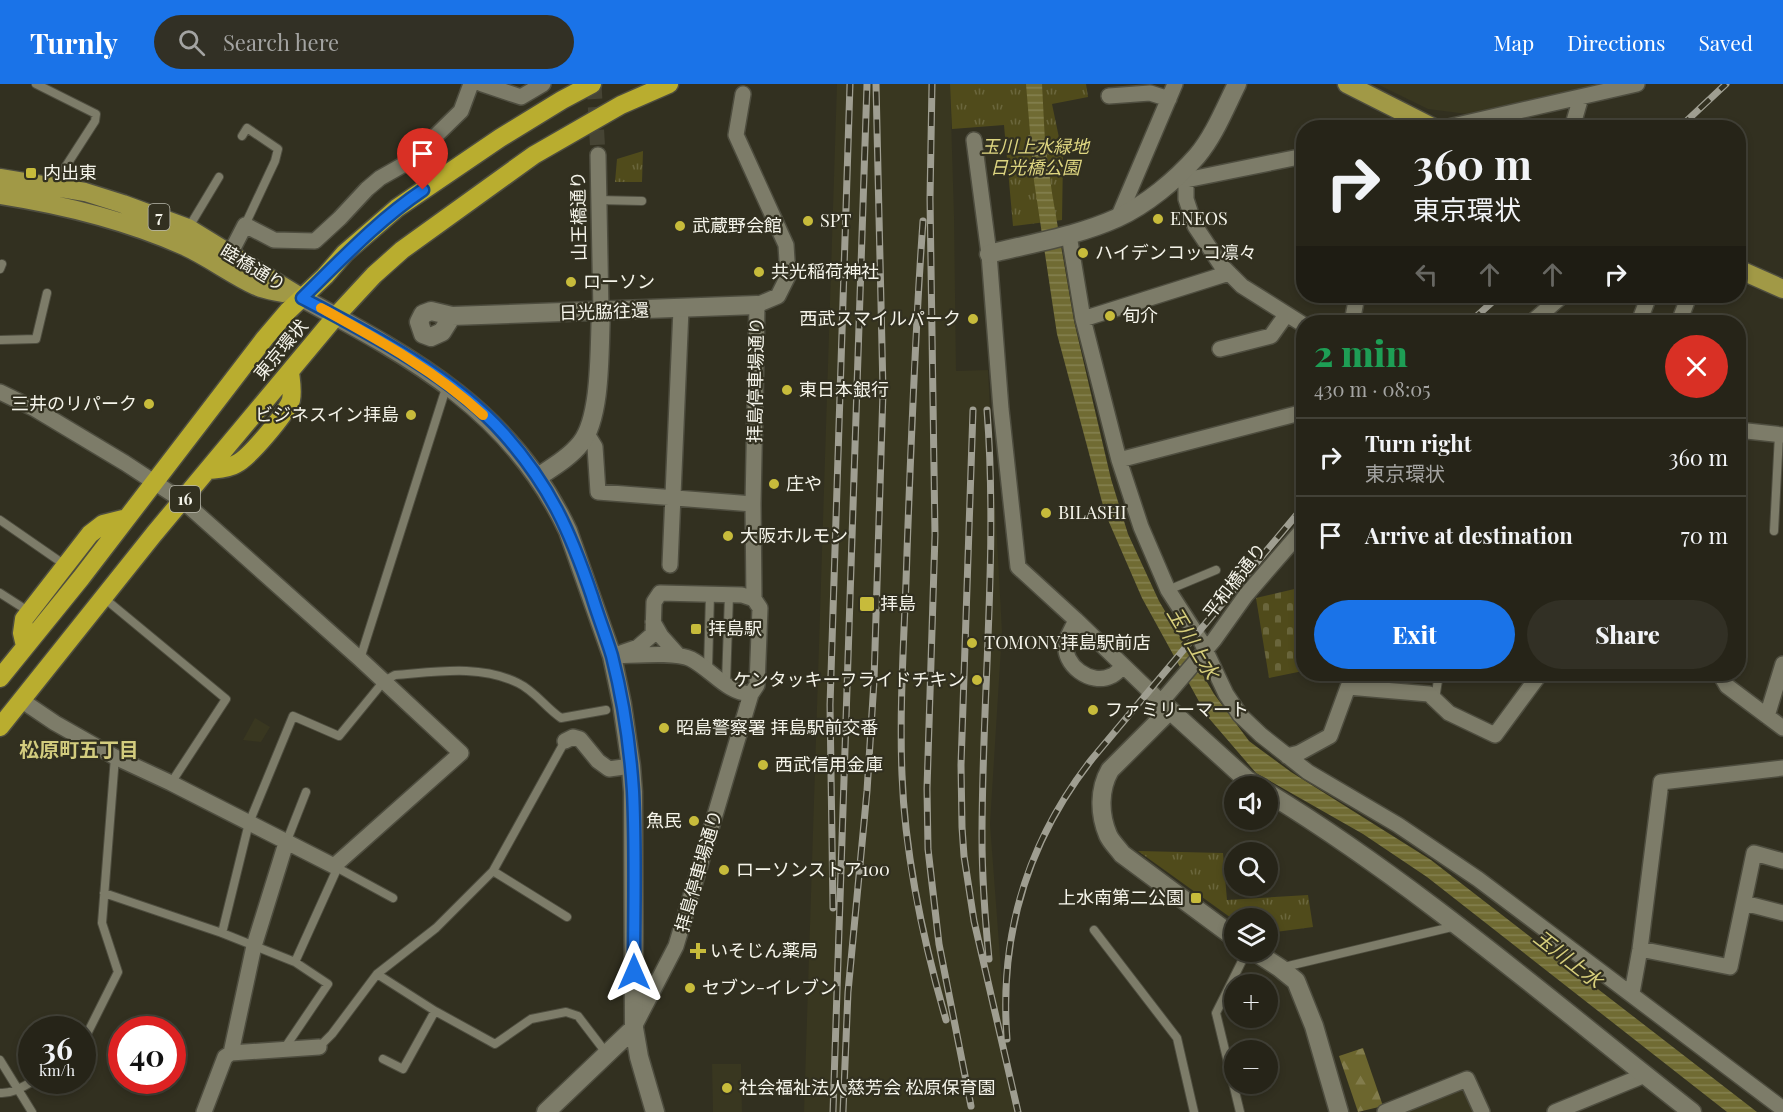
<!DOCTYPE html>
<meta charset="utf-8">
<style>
body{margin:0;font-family:"Playfair Display","Noto Sans JP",serif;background:#323025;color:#f1f3f6;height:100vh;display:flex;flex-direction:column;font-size:22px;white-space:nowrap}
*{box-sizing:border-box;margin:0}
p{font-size:20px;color:#a4a4a2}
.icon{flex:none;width:33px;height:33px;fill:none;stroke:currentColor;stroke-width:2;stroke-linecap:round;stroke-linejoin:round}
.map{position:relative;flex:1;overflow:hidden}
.drawer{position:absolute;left:1296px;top:231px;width:450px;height:366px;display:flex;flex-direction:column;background:#262418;border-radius:24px;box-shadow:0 3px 9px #0003,0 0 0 2px #424137}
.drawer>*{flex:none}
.hud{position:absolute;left:1296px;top:36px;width:450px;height:183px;border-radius:24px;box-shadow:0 3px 9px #0003,0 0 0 2px #424137;background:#262418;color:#f1f3f6;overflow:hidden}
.fabs{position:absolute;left:1224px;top:692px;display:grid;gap:12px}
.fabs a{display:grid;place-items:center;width:54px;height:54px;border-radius:50%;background:#262418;box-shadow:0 3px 9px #0003,0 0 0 2px #424137;font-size:30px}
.speed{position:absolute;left:18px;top:932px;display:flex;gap:12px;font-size:30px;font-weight:700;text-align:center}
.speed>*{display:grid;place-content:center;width:78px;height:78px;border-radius:50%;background:#262418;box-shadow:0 3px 9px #0003,0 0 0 2px #424137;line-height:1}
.speed small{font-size:15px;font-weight:400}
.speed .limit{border:9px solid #d22;background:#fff;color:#111}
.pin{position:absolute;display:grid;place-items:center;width:51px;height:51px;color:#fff;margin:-62px -26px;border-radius:50% 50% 50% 0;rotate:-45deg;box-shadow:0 0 6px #0007}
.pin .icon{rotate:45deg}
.me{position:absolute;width:66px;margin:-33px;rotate:0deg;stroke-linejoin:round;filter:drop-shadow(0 0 4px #0008)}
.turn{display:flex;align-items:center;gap:21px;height:126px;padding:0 18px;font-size:27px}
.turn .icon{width:78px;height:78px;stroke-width:2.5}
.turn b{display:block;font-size:42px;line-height:51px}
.lanes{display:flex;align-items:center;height:57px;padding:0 18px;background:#0003;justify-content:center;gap:30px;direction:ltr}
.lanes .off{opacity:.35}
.round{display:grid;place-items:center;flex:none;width:63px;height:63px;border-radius:32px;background:#323025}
.overview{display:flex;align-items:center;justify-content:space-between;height:102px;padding:0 18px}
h1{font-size:36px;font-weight:800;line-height:45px;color:#1e9e55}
.button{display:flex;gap:12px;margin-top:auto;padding:12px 18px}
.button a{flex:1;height:69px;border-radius:36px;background:#1a73e8;color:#fff;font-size:24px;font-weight:800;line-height:69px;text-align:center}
.button a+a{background:#323025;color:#f1f3f6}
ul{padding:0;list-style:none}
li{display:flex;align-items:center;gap:18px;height:78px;padding:0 18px;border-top:2px solid #424137}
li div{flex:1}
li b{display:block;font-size:22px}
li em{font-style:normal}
header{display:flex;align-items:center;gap:36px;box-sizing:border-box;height:84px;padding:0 30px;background:#1a73e8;color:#fff}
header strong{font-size:28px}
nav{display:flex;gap:33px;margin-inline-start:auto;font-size:21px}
.search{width:420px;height:54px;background:#323025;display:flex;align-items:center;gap:15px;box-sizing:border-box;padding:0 21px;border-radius:33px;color:#a4a4a2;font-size:22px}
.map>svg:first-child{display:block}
.built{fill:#393720}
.forest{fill:url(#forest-firs)}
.cemetery{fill:url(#cemetery-stones)}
.park{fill:url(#park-tufts)}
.water{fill:url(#water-rules)}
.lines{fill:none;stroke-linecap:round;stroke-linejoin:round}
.street-tunnel{stroke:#464434;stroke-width:15;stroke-dasharray:15 8;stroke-linecap:butt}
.lane-casing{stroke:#4e4d3f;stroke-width:10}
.street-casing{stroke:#4e4d3f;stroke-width:18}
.secondary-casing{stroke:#4e4d3f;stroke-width:21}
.primary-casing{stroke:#4e4d3f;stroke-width:21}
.highway-casing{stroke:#4e4d3f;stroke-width:21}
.lane{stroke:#7d7c69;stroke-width:8}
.street{stroke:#7d7c69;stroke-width:15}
.secondary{stroke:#7d7c69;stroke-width:18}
.primary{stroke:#a19946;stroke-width:18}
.highway{stroke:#b9ad2f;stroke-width:18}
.rail-casing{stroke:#9f9e91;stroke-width:7}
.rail{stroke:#323020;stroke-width:4.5;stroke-dasharray:14;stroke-linecap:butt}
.route-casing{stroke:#114b97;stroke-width:15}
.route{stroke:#1a73e8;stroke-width:10}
.slow{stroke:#f59e0b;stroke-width:10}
.poi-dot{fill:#c7bb3b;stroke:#323020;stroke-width:2}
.labels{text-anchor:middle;stroke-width:4.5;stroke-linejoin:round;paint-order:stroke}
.shield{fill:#323020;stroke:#bab9ad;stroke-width:1.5}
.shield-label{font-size:16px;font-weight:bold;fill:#f5f4ea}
.park-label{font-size:18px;font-style:italic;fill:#ddd580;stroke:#323020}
.poi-label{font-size:18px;fill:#f5f4ea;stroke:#323020;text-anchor:start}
.street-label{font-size:18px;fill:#f5f4ea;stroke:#323020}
.water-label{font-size:20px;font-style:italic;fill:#d7cf7b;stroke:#323020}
.neighbourhood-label{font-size:20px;font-weight:bold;fill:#d3cc7e;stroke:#323020}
</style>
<header>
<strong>Turnly</strong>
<div class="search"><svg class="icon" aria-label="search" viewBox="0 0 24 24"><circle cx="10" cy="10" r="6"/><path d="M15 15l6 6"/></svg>Search here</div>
<nav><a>Map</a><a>Directions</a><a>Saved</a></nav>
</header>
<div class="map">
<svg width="1783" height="1028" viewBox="0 0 1783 1028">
<defs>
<pattern id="forest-firs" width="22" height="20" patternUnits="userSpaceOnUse" patternTransform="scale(1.5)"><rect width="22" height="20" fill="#6c662e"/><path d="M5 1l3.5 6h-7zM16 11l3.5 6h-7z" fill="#827c4c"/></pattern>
<pattern id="cemetery-stones" width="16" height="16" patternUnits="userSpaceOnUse" patternTransform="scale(1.5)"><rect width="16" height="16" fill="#504b1b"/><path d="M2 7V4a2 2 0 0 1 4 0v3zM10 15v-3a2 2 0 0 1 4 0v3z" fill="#6a663c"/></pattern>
<pattern id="park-tufts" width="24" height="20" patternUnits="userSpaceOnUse" patternTransform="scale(1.5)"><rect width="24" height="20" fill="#504b1b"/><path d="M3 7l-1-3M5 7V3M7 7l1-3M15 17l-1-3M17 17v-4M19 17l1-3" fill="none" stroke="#6a663c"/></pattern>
<pattern id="water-rules" width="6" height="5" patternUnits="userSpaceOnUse" patternTransform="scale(1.5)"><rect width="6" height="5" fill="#706b33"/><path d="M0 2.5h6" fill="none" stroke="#858151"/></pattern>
</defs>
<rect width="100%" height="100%" fill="#323020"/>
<path class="built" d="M837,0H950L954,132L956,287L988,286L1002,548L990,740L1008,979L1020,1028H804Z
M1377,0H1607L1467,30L1428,25Z
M255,634L270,643L261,658L243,656Z
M712,980H741L742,1028H713Z
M1464,1001L1476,1028H1396Z"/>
<path class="forest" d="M1363,964L1383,1022L1358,1028L1339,972Z"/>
<path class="cemetery" d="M1303,503V587L1269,594L1256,514Z"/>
<path class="park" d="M950,0H1086L1088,13L1052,20L1063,73L1062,136L1013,142L1004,41L952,45Z
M643,67L642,98H615L617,75Z
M1138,767L1223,769L1227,816L1308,811L1313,843L1268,849V834H1234V836Z"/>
<path class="water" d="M1026,0H1042L1045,58L1052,109L1074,237L1111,395L1128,450L1159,517L1214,610L1249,657L1257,663L1291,688L1431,776L1757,1028H1727L1427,793L1363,750L1256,689L1207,632L1142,514L1105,429L1057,250L1034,97Z"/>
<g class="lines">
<path class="street-tunnel" d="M594,0L598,71"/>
<g class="lane-casing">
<path id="lane" d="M36,0L96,30L95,37L66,82L56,102
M242,52L247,44L278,65L275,77L245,141
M598,116L642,117
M189,143L219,93
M0,185L2,180
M0,256L36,255L47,209
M0,436L65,481
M1774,447L1779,351
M1168,506L1216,486
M0,509L28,527
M104,514L226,615L171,699
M360,575L447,301
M708,585L710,510
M726,599L729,511
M1435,615L1439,590
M286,759L306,708
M334,782L393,814
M493,787L567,833
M104,809L222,849L295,878
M1094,846L1177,954L1194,1028
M222,849L249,739L293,632L339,652L384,597L395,591C435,588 480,580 518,599C535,607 546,624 561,634L606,626
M1284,883L1456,842
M377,890L435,927L495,960L531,935L566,928L578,932L607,970
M82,960L118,888L102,839L115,673
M319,963L332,950L377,890L436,844L493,787L565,657
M284,965L328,900L295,878L337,785
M383,975L403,985L435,927
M0,976L32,1028
M0,1009C13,1010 24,1002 35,996
M1240,1028L1216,929L1247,867"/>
</g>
<g class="street-casing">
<path id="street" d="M482,0L521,13L543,0
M743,10L736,51L786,161L788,192L778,212L757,221L753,420L754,515
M1109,12L1150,9L1169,15
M1444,44L1637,0
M1572,44L1581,13
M974,56L989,170L1001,325L1018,483L1076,536L1161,618L1214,556L1246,511L1304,444
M598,71L601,228
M1177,96H1186L1304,72
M1186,96V115L1195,142L1221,181L1242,202L1304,241
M1118,134L1175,0
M1069,151L1083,235L1119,376L1141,443L1168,506L1201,557L1226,610L1240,631L1261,651L1308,688L1398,741L1478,795L1783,1025
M230,170L245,141L274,156L315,157L340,134L367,105L380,94L410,77L461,27L471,0
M1083,235L1229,189
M1352,238L1357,212
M1532,238L1562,212
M1639,238L1649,212
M1679,238L1689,212
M1220,265L1271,252L1286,231
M0,308L35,325L125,379L183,417L360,575L461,669L334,782L171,699L115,673L55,639L21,616
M1738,346L1783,351
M587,350L595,363L598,408L753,420
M1119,376L1304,328
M670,481L681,225
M660,509L742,511L754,515L760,524L757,601L751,610C727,609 712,586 691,575C675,567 631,572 612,572L638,563L653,550L654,518Z
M1076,536C1073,543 1068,551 1066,558C1062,581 1091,602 1111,592C1115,591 1119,586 1122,583
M653,538L661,552L678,571
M1720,590L1727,602L1783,644
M1767,632L1783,580
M565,657L573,653L580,655L598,677L609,685L631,682
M1287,672L1299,669L1330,652L1348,603L1429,610L1449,629L1495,651L1540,590
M1744,819L1783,829
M1640,865L1730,883L1754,769L1783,777
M1632,909L1640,865L1661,698L1783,684
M634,943L676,862L751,610
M231,969L254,862L286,759
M204,1028L225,973L231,969L319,963
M1385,1028L1467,995L1482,1028
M1555,1028L1645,991"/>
</g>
<g class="secondary-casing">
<path id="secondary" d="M989,170C1032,159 1077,152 1117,134C1146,121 1176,96 1197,72C1214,52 1225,24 1237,0
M302,214C413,274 512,327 568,447L612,572L622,620L631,682L633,708L634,944L639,973L655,1028
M431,227L452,232L442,248L431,253L423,250L419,238L423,230Z
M452,232L757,221
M538,393C553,383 570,373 581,359C602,332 599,263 601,228
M1161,618L1246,695L1257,702
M1170,626L1110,686C1099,705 1099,730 1108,751C1111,758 1118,764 1122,770L1234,853
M1268,709C1418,801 1553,919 1692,1028
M1254,867L1280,884L1296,897L1314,942L1339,1028
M546,1028L634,944"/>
</g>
<g class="primary-casing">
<path id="primary" d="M1347,0L1434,44
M0,94L85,108L123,120L188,144L302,214
M0,111C64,121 125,136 184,162C210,174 232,191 256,202C264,206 274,207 283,209
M1738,185L1783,205"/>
</g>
<g class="highway-casing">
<path id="highway" d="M209,386C218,385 228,385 236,380C249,374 286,330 291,316C293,307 291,297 290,288
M25,562L22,549L24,535L90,450L103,440L127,434
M0,594L81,494L265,254L288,227L325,192L345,169L397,124L500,54L562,16L592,0
M0,643L154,450L336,232L374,191L402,166L534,71L621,21L669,0"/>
</g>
<use href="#lane" class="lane"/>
<use href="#street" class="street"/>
<use href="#secondary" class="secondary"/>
<use href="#primary" class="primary"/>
<use href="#highway" class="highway"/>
<g class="rail-casing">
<path id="rail" d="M932,0L930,115L935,451L927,705L928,765L939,860L971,1022
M1679,44L1726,0
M923,137C915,248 911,358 907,468C905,542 899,617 902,691C905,774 923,856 946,936
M1470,238L1499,212
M973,326L961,681L962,743L964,772L974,837L1018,1028
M987,326C998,468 982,610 982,753C982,793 985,834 989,875
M833,824L830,621L850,0
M1007,955C999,850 1027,758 1092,675L1304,422
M833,1028L867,0
M843,1028L848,908L867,707L874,597L883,307L876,0"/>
</g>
<use href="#rail" class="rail"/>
</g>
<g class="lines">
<g class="route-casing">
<path id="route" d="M423,106C377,137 341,176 302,214C369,249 454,293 504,350C550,402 570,447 592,512C598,532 606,552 612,572C623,615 630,662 633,707C636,767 634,828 634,888"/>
</g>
<use href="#route" class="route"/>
<path class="slow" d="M321,224C377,255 436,287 483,331"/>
</g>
<g class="poi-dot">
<rect x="25" y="83" width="12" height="12" rx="3"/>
<circle cx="1158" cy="135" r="6"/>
<circle cx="808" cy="137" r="6"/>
<circle cx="680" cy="142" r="6"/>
<circle cx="1083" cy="169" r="6"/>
<circle cx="759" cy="188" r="6"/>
<circle cx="571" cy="198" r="6"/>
<circle cx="1110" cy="232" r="6"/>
<circle cx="973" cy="235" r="6"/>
<circle cx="787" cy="306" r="6"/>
<circle cx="149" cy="320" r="6"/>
<circle cx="411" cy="331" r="6"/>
<circle cx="774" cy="400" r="6"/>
<circle cx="1046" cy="429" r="6"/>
<circle cx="728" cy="452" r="6"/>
<rect x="859" y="512" width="16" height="16" rx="3"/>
<rect x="690" y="539" width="12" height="12" rx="3"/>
<circle cx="972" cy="559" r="6"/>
<circle cx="977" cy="596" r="6"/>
<circle cx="1093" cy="626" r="6"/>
<circle cx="664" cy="644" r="6"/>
<circle cx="763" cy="681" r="6"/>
<circle cx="694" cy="737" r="6"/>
<circle cx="724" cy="786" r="6"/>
<rect x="1190" y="808" width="12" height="12" rx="3"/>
<path d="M695 858h6v6h6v6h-6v6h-6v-6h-6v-6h6z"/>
<circle cx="690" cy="904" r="6"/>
<circle cx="727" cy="1004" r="6"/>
</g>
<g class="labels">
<g class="shield">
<rect x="148.5" y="120" width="21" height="26" rx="4.5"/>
<rect x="170" y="402" width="30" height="26" rx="4.5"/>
</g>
<g class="shield-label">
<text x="159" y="139">7</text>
<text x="185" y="421">16</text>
</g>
<g class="park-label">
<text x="1035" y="69">玉川上水緑地<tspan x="1035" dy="21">日光橋公園</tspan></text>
</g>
<g class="poi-label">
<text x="43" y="95">内出東</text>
<text x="1170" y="141">ENEOS</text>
<text x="820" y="143">SPT</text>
<text x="692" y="148">武蔵野会館</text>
<text x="1095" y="175">ハイデンコッコ凛々</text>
<text x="771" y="194">共光稲荷神社</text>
<text x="583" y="204">ローソン</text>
<text x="1122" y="238">旬介</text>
<text x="961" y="241" text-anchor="end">西武スマイルパーク</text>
<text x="799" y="312">東日本銀行</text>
<text x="137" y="326" text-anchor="end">三井のリパーク</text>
<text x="399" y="337" text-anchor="end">ビジネスイン拝島</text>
<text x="786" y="406">庄や</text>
<text x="1058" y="435">BILASHI</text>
<text x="740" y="458">大阪ホルモン</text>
<text x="880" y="526">拝島</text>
<text x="708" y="551">拝島駅</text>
<text x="984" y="565">TOMONY拝島駅前店</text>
<text x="965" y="602" text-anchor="end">ケンタッキーフライドチキン</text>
<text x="1105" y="632">ファミリーマート</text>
<text x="676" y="650">昭島警察署 拝島駅前交番</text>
<text x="775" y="687">西武信用金庫</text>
<text x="682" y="743" text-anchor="end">魚民</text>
<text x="736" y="792">ローソンストア100</text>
<text x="1184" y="820" text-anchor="end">上水南第二公園</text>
<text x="710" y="873">いそじん薬局</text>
<text x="702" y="910">セブン-イレブン</text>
<text x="739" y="1010">社会福祉法人慈芳会 松原保育園</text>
</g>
<g class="street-label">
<text transform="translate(579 132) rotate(-91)" y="6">山王橋通り</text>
<text transform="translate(253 184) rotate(31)" y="6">睦橋通り</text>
<text transform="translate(604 228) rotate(-2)" y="6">日光脇往還</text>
<text transform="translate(281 266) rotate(-50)" y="6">東京環状</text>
<text transform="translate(756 296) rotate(-89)" y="6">拝島停車場通り</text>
<text transform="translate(1235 497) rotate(-52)" y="6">平和橋通り</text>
<text transform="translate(699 787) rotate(-74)" y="6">拝島停車場通り</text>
</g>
<g class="water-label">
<text transform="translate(1193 559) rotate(59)" y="7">玉川上水</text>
<text transform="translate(1568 875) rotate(38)" y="7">玉川上水</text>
</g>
<g class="neighbourhood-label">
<text x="79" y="673">松原町五丁目</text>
</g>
</g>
</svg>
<div class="fabs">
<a><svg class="icon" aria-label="sound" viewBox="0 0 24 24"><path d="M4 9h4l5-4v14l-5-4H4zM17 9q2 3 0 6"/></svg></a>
<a><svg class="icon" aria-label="search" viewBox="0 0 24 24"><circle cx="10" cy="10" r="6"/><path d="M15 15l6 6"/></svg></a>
<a><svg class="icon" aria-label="layers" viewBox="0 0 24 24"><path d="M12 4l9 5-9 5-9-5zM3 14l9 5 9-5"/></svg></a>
<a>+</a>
<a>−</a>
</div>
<div class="speed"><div>36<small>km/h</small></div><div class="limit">40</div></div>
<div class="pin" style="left:423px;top:106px;background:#d93025"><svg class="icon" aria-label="arrive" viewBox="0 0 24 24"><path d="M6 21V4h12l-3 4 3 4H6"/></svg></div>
<svg class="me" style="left:634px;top:888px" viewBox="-20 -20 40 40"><path d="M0-17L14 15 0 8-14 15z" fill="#1a73e8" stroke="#fff" stroke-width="4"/></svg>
<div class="hud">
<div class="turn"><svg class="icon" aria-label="right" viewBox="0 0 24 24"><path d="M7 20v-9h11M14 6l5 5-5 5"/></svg><div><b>360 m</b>東京環状</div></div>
<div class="lanes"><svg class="icon off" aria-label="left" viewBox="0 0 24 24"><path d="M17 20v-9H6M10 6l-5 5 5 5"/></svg><svg class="icon off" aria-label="ahead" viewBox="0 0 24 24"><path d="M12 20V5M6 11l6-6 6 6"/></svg><svg class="icon off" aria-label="ahead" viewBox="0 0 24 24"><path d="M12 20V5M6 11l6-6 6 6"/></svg><svg class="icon" aria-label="right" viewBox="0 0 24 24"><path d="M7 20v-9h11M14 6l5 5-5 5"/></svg></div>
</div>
<section class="drawer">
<div class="overview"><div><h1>2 min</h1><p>430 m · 08:05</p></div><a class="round" style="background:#d93025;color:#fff"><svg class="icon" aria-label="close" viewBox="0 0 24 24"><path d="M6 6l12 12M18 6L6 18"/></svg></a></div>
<ul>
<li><svg class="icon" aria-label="right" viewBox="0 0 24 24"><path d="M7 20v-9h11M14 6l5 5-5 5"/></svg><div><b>Turn right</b><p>東京環状</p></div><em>360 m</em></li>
<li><svg class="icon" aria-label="arrive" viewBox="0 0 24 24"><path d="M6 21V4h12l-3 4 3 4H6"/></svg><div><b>Arrive at destination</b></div><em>70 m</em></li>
</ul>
<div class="button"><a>Exit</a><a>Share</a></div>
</section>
</div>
